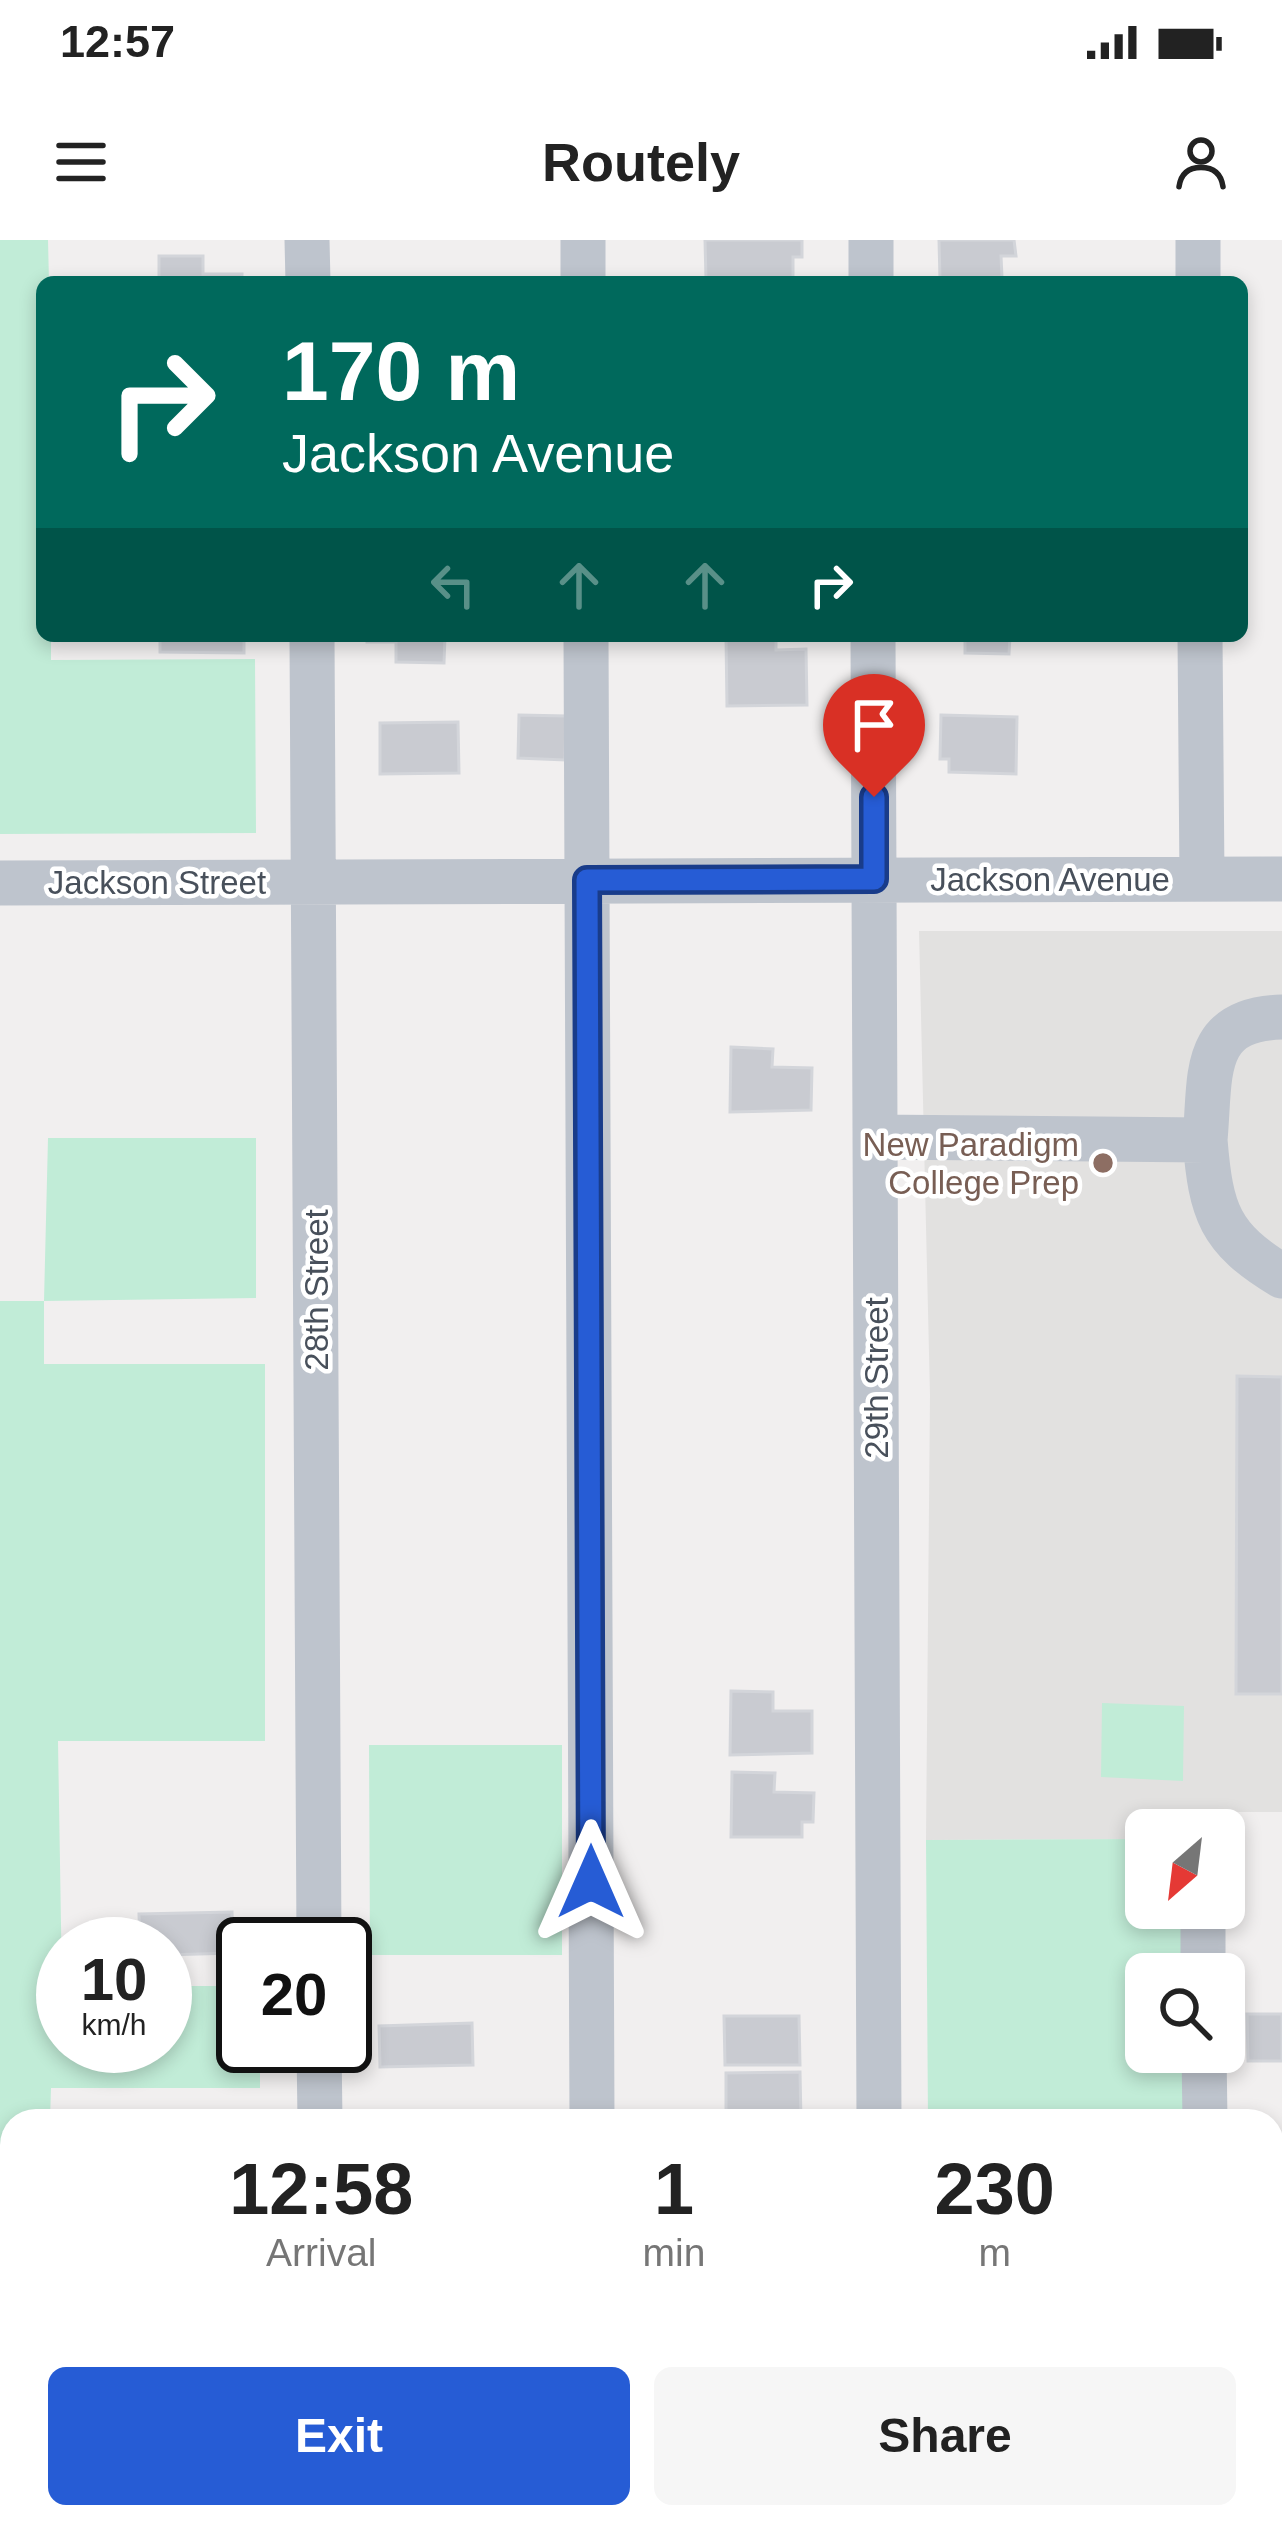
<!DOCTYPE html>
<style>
body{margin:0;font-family:Arial,sans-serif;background:#f6f6f6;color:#222;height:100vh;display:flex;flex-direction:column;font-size:45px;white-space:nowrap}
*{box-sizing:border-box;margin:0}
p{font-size:39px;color:#767676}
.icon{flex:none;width:66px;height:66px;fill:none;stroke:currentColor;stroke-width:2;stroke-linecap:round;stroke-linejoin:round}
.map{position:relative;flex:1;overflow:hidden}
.drawer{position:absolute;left:0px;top:1869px;width:1284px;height:420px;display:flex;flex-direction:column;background:#fff;border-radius:36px 36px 0 0;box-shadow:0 6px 18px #0003}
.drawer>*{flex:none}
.banner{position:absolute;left:36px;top:36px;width:1212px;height:366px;border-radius:18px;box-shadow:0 6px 18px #0003;background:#00695c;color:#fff;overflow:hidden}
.needle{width:78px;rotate:208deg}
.buttons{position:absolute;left:1125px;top:1569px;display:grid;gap:24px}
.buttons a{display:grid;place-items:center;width:120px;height:120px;border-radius:18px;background:#fff;box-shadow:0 6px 18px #0003;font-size:60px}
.speed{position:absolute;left:36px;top:1677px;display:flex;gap:24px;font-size:60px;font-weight:700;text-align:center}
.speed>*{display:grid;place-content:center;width:156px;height:156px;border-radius:50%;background:#fff;box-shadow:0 6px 18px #0003;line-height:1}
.speed small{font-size:30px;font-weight:400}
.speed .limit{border:6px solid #111;border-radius:18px;background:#fff;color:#111}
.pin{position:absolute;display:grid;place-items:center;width:102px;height:102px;color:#fff;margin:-123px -51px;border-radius:50% 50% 50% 0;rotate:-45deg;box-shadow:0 0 12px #0007}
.pin .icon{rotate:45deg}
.me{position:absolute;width:132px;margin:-66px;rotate:0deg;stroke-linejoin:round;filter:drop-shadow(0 0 9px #0008)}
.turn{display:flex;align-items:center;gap:42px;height:252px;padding:0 48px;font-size:54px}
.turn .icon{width:156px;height:156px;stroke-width:2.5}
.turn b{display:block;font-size:84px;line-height:102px}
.lanes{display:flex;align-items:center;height:114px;padding:0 48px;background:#0003;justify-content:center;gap:60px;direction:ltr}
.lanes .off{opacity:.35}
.eta{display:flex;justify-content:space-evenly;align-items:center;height:204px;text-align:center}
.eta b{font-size:72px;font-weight:600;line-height:84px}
.primary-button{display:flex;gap:24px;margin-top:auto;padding:24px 48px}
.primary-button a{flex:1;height:138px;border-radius:18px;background:#265cd5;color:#fff;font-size:48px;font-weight:600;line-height:138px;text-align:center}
.primary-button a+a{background:#f6f6f6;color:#222}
.status{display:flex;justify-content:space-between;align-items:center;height:84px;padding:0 60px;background:#fff;direction:ltr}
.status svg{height:33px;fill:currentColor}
header{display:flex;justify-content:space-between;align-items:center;height:156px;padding:0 48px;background:#fff;font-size:54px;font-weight:600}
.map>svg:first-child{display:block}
.education{fill:#e2e1e0}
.green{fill:#c1ecd7}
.building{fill:#c9cbd1;stroke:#d3d5da;stroke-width:3}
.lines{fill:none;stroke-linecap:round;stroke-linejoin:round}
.minor{stroke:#bec4cd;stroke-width:45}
.route-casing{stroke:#193c8a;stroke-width:30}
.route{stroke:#265cd5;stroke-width:21}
.education-dot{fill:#8d6e63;stroke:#fff;stroke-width:4.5}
.labels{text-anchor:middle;stroke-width:9;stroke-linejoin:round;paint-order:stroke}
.street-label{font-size:33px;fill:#48505b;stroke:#fff}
.education-label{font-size:33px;fill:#785e54;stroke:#fff;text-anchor:end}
</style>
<div class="status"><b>12:57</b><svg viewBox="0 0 49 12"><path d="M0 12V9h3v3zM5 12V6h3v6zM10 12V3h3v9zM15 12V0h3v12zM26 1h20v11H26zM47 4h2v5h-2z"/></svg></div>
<header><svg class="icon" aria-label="menu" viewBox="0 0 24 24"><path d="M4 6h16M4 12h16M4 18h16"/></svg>Routely<svg class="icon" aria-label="person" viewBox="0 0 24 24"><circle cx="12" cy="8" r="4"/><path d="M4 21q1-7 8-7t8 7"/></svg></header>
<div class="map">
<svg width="1282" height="2289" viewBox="0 0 1282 2289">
<rect width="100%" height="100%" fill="#f1efef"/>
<path class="education" d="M919,691H1282V1572H1199V1590H1146V1599L926,1600L930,1155Z"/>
<path class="green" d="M0,0H48L49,42H42V396H51V420L255,419L256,593L0,594Z
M48,898H256V1058L44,1061V1124H265V1501H58L63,1806H165V1746H243V1806H260V1848H51L50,1881H12V2077H0V1061H44Z
M1102,1463L1184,1466L1183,1541L1101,1537Z
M369,1505H562V1715H370Z
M1146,1599V1668H1185V1734H1146V1812H1186V1881H928L926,1600Z
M1272,2154H1282V2289H1220V2277H1272Z
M0,2255L12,2256V2277H258V2289H0Z
M373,2277H580V2289H373Z
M925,2277H1187V2289H925Z"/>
<path class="building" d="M705,0H802V17H793V38L706,39Z
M939,0H1014L1016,16H1001L1002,37L940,39Z
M159,16H203V34H242V42H159Z
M160,396H244V413L160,412Z
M367,396H445L444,423L396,422V402H367Z
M726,396H776V410L806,409L807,465L727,466Z
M965,396H1010L1009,414L965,413Z
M519,475L566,476L565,520L518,518Z
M941,475L1017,477L1016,534L949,532V519H940Z
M458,482L459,533L380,534V483Z
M731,807L773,809L772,827L812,828L811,870L730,872Z
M1237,1136L1282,1137V1454H1236Z
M731,1451L773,1452V1471H812V1513L730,1515Z
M732,1532L775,1533L774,1552L814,1553L813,1582H802V1597H731Z
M232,1672L233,1713L165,1715V1704H140L139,1674Z
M1247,1774H1282V1821H1248Z
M724,1776H799L800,1825H725Z
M472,1783L473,1825L380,1827L379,1786Z
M800,1832L801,1881H726V1833Z
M1272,1997H1282V2040H1272Z
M1272,2102H1282V2148H1272Z
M736,2277H810V2289H736Z"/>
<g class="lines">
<path class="minor" d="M307,0L308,42
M583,0V42
M871,0V42
M1198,0V42
M312,396L319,1704
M586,396L592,1881
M873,396L879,1881
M1200,396L1202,639
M0,643L1282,639
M875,897L1205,900C1211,835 1200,779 1282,777
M1205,900C1211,972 1219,998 1282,1036
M1203,1668V1734
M319,1806L320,1881
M1204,1812L1205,1881
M321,2277V2289
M593,2277V2289
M881,2277V2289
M1210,2277V2289"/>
</g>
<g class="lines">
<g class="route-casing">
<path id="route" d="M591,1642L587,640L874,639V557"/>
</g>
<use href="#route" class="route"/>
</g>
<circle class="education-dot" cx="1103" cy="923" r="12"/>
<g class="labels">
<g class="street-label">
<text x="1050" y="651">Jackson Avenue</text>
<text x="157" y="654">Jackson Street</text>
<text transform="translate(316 1050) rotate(-90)" y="12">28th Street</text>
<text transform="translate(876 1138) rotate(-90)" y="12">29th Street</text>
</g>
<g class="education-label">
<text x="1079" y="916">New Paradigm<tspan x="1079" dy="38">College Prep</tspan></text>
</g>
</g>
</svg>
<div class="buttons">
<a><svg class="needle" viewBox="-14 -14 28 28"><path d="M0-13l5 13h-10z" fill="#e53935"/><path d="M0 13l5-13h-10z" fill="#767676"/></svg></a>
<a><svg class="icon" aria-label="search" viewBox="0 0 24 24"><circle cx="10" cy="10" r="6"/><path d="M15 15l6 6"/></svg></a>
</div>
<div class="speed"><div>10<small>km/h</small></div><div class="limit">20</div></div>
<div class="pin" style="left:874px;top:557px;background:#d93025"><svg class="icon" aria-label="arrive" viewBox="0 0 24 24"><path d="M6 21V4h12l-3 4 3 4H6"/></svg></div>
<svg class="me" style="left:591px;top:1642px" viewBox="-20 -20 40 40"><path d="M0-17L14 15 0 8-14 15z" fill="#265cd5" stroke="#fff" stroke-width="4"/></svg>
<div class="banner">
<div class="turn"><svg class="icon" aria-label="right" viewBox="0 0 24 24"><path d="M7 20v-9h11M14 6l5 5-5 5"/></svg><div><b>170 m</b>Jackson Avenue</div></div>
<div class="lanes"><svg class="icon off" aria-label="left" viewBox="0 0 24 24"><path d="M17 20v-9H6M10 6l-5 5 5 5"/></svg><svg class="icon off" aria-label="ahead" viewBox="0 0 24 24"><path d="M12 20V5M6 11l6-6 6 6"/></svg><svg class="icon off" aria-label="ahead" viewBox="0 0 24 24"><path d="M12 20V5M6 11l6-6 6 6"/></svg><svg class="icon" aria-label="right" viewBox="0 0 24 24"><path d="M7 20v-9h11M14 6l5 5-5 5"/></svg></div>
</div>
<section class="drawer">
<div class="eta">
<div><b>12:58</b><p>Arrival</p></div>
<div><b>1</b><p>min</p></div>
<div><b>230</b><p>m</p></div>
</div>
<div class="primary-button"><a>Exit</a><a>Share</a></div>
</section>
</div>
